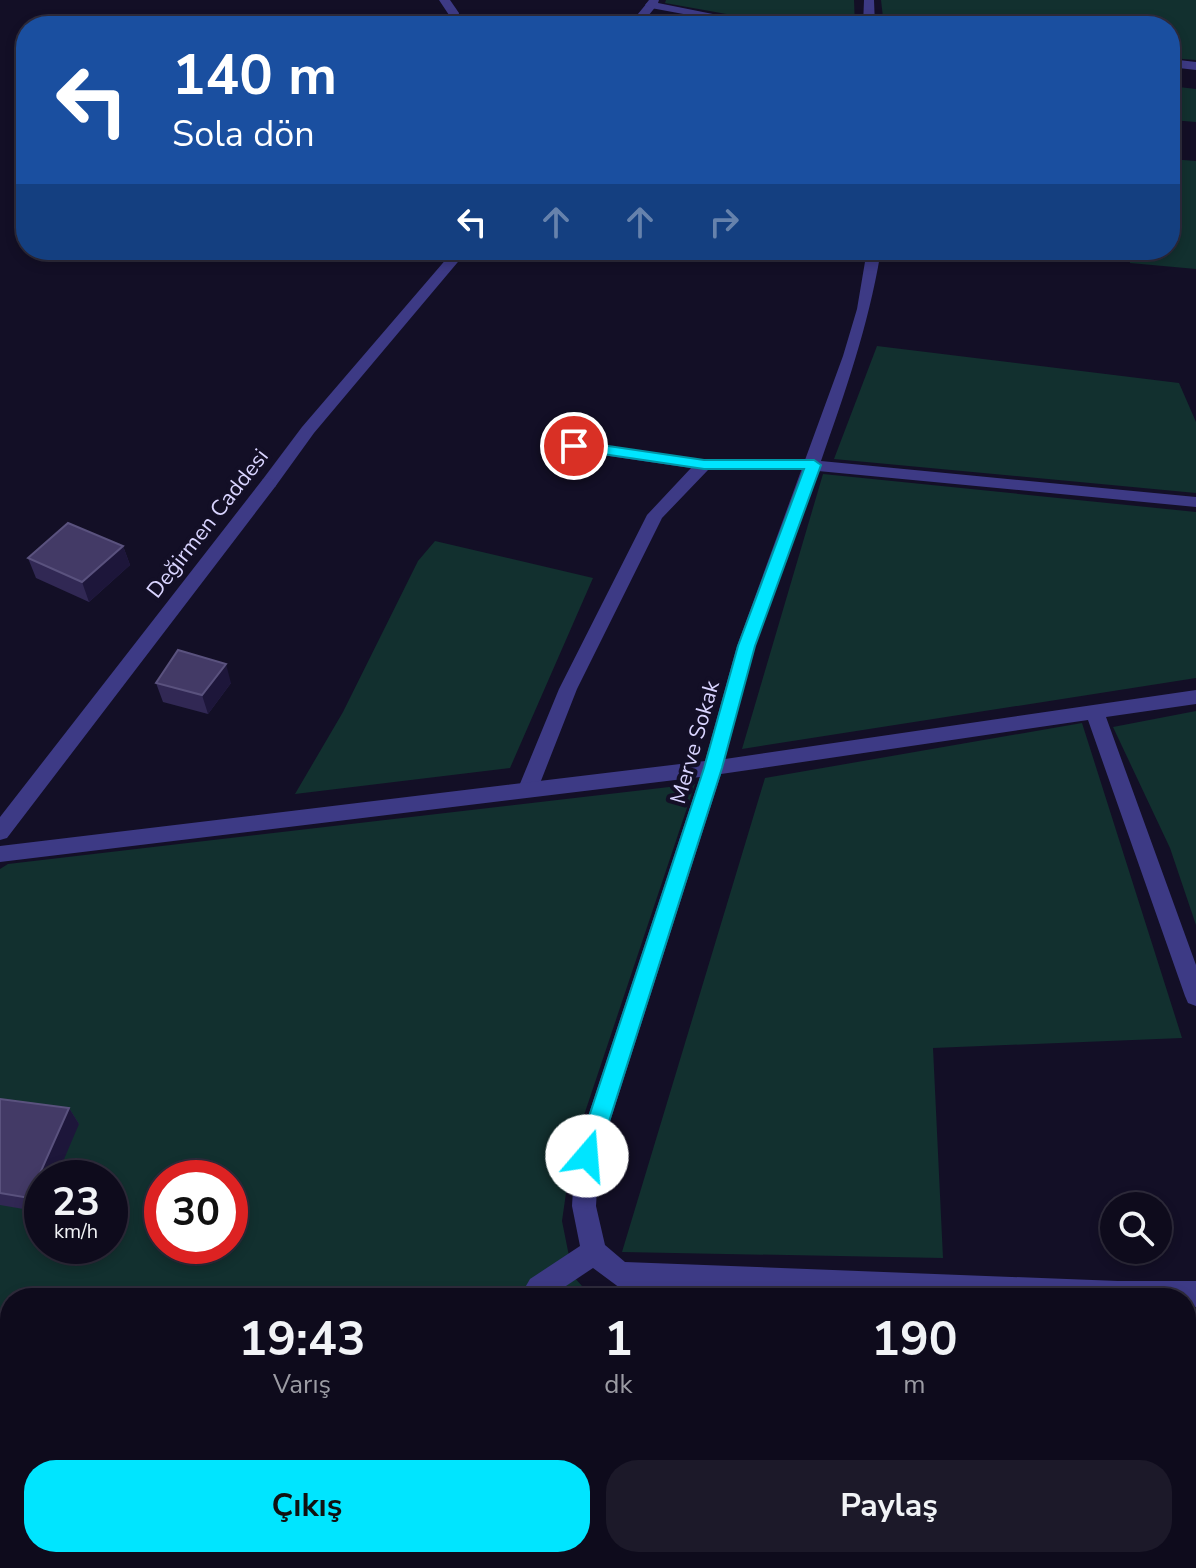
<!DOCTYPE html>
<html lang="tr">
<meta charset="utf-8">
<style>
body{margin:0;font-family:"Nunito Sans",sans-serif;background:#1c1929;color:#f1f3f6;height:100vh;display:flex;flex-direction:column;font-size:30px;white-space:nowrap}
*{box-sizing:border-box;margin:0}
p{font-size:26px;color:#9b9ba3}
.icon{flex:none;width:44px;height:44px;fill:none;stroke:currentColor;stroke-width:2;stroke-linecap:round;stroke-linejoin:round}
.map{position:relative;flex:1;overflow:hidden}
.drawer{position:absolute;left:0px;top:1288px;width:1196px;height:280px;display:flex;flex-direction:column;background:#0e0b1c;border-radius:32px 32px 0 0;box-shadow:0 4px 12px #0003,0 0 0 2px #2e2b3b}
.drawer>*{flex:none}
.banner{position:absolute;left:16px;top:16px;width:1164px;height:244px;border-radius:32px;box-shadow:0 4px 12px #0003,0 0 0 2px #2e2b3b;background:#1a4fa0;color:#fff;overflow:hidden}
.fabs{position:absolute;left:1100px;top:1192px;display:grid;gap:16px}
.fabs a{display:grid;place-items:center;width:72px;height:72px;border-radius:50%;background:#0e0b1c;box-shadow:0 4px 12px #0003,0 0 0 2px #2e2b3b;font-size:40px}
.speed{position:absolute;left:24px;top:1160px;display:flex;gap:16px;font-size:40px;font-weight:700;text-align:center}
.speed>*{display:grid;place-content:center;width:104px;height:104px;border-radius:50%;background:#0e0b1c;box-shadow:0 4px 12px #0003,0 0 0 2px #2e2b3b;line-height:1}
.speed small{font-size:20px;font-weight:400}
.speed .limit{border:12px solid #d22;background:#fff;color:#111}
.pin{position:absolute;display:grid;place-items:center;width:68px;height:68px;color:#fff;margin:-34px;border:4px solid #fff;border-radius:50%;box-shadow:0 2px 8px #0007}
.me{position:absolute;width:88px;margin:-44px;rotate:18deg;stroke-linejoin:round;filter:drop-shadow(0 0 6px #0008)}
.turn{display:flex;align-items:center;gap:28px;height:168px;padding:0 24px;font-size:36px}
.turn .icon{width:104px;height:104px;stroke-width:2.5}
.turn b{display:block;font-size:56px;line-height:68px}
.lanes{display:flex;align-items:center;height:76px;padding:0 24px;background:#0003;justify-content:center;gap:40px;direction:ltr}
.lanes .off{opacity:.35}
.eta{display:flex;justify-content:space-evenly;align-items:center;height:136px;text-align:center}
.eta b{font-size:48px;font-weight:700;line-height:56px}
.primary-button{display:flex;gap:16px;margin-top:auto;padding:16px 24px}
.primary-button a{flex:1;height:92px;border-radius:32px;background:#00e5ff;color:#111;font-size:32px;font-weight:700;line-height:92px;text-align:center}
.primary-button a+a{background:#1c1929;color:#f1f3f6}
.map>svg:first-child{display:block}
.green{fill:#12302f;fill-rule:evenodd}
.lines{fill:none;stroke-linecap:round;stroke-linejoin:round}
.service{fill:#3d3a85;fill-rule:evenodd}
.minor{fill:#3d3a85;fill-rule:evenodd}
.wall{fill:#312854}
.shaded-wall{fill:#1d163a}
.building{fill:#433a66;stroke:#5a527e;stroke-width:2}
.route{fill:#00e5ff;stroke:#0095a6;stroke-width:2}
.labels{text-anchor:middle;stroke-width:8;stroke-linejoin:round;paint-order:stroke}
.street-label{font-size:22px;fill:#d9d4ff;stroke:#130f26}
</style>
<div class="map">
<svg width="1196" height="1568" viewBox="0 0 1196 1568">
<rect width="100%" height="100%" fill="#130f26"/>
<path class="green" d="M666,0H854L855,26H793L665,3Z
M881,0H1196V60L1170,58V26H884Z
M1170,86L1196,89V122L1171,120L1178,146L1170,145Z
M1170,159L1196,161V269L1130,263L1128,250H1170Z
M877,346L1179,383L1196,422V493L834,459Z
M823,474L1196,512V678L742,749Z
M435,541L593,578L510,768L295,794L343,712L418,561Z
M1196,711V925L1170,848L1113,727Z
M1082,723L1182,1038L933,1048L943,1258L622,1252L765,778Z
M695,784L572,1151L562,1221L573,1276L591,1296L599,1298H10V1558H1186V1314H1196V1568H0V869L8,864ZM42,1178H110V1246H42ZM162,1178H230V1246H162Z"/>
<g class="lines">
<path class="service" d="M439,0H450L459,13L457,26H445L449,15Z
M647,3L657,5L640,26H628Z
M454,250H468L314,433L275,487H263L261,483L263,479L302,427Z
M574,441L704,460H814L822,465L814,470H708L662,518L577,689L537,791L534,797H520L517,791L559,689L647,515L691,468L568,450L566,446Z"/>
<path class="minor" d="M649,0H659L658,3L773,26H748L651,8L645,5Z
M864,0H874L875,26H863Z
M1170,59L1196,62V70L1170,67Z
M867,250H881C869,324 846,390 821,461L1196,497V507L818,471L755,646L725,759L1196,690V704L1106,717L1196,965V1006L1188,1003L1185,996L1088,720L721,774L599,1156L596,1206L605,1245L625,1262L1118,1281H1196V1307H1186V1298H885L620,1288L593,1268L548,1298H519L530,1279L580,1246L572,1206L575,1156L700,777L0,862V846L705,761L737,646L843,356L857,309Z
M269,478L277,483L275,487L7,838L0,840V817L263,479Z
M434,1558H462L460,1568H430Z"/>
</g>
<path class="wall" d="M123,546L130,565L89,602L36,578L28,558Z
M156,683H231L208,714L163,702Z
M0,1099L69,1108L79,1124L42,1178V1209L41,1212L0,1205Z"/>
<path class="shaded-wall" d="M123,546L130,565L89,602L82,582Z
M226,664L231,683L208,714L202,695Z
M69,1108L79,1124L56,1178H42V1209L41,1212L29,1198Z"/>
<path class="building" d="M68,523L123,546L82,582L28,558Z
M178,650L226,664L202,695L156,683Z
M0,1099L69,1108L29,1198L0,1193Z"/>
<path class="route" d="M574,441L704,460H814L821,465L755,646L722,768L598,1156L595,1163L587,1166L579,1163L576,1156L704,768L738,646L804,469H704L569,449L567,446Z"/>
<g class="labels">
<g class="street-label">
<text transform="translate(207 523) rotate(-52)" y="8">Değirmen Caddesi</text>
<text transform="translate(694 742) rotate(-74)" y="8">Merve Sokak</text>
</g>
</g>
</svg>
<div class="fabs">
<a><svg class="icon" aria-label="search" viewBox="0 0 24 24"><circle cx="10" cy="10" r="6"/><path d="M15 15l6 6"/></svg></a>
</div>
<div class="speed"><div>23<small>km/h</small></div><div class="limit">30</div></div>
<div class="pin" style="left:574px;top:446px;background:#d93025"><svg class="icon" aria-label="arrive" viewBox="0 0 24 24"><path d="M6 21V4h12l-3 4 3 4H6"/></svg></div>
<svg class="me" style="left:587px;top:1156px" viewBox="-20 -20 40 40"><circle r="19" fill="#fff"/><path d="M0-13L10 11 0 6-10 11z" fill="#00e5ff"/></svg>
<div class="banner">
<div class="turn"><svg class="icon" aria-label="left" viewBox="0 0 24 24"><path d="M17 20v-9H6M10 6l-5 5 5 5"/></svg><div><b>140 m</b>Sola dön</div></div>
<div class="lanes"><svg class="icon" aria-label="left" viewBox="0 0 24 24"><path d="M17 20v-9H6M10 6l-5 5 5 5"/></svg><svg class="icon off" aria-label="ahead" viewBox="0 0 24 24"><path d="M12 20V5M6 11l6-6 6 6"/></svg><svg class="icon off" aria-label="ahead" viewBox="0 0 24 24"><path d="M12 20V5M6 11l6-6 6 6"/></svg><svg class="icon off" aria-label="right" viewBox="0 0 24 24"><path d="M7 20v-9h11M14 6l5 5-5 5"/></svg></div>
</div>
<section class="drawer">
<div class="eta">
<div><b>19:43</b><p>Varış</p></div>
<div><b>1</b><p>dk</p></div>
<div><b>190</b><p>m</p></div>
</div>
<div class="primary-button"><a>Çıkış</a><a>Paylaş</a></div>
</section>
</div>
